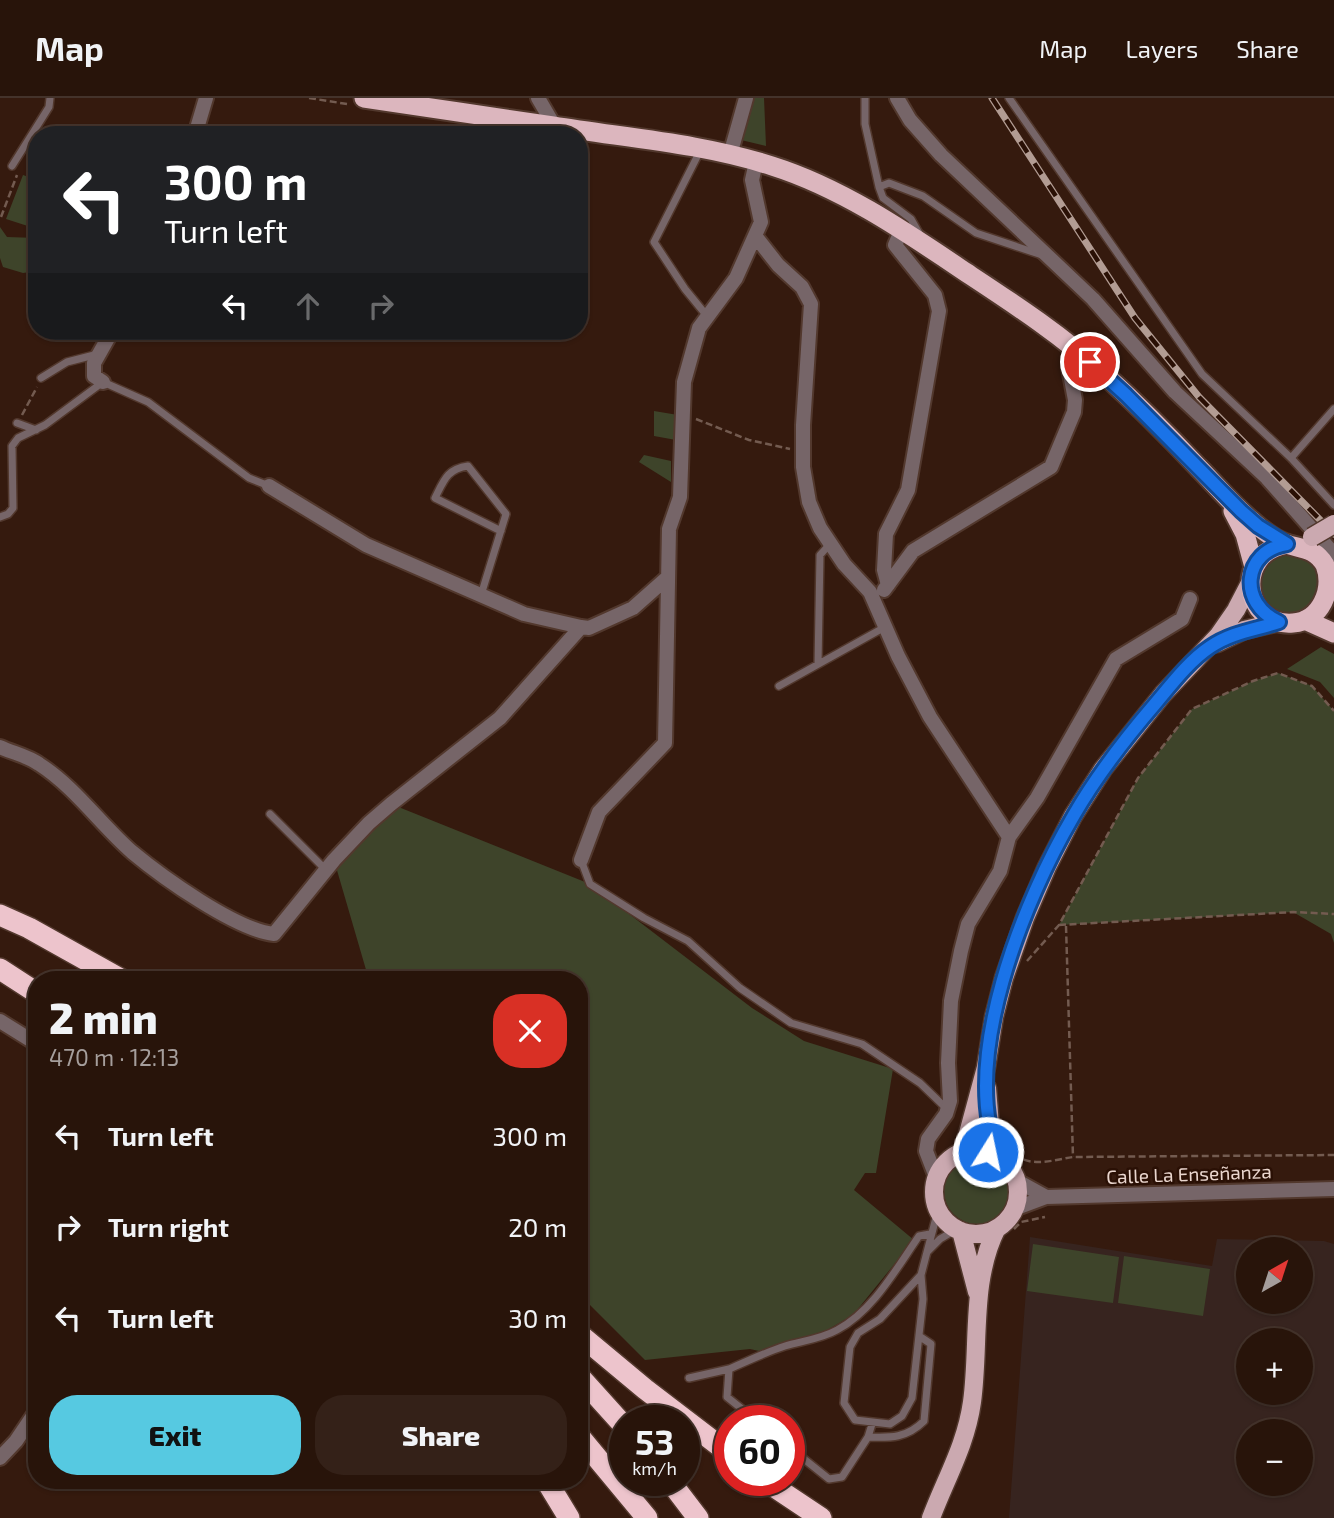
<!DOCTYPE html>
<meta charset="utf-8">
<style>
body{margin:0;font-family:"Exo 2",sans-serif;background:#342118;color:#f1f3f6;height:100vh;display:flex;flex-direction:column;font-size:26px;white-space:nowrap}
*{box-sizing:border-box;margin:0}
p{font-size:23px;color:#a59e9c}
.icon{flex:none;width:38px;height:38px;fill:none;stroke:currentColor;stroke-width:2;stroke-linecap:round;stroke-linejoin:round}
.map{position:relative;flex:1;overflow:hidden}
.side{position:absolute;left:28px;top:873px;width:560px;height:518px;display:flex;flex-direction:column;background:#28140a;border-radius:28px;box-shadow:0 2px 5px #0004,0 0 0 2px #44332b}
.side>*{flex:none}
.top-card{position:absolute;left:28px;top:28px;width:560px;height:214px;border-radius:28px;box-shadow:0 2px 5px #0004,0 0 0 2px #44332b;background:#202124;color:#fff;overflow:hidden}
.needle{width:46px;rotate:39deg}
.tools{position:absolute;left:1236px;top:1139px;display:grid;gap:14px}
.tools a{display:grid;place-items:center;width:77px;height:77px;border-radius:50%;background:#28140a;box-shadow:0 2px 5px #0004,0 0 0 2px #44332b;font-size:35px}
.speed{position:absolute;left:609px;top:1307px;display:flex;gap:14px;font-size:35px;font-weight:700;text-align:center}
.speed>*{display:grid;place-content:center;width:91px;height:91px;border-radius:50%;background:#28140a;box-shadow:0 2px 5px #0004,0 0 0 2px #44332b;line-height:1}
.speed small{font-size:18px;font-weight:400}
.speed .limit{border:10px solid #d22;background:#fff;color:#111}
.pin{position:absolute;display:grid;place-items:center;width:60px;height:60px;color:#fff;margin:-30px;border:4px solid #fff;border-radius:50%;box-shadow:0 2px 7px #0007}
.me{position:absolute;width:77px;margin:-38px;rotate:10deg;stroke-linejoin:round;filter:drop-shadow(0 0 5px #0008)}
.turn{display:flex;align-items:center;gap:24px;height:147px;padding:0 21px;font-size:32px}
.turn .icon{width:91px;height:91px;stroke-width:2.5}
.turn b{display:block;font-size:49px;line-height:60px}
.lanes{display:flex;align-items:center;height:66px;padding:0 21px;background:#0003;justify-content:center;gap:35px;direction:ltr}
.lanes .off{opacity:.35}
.round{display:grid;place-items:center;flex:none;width:74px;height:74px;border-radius:28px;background:#342118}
.overview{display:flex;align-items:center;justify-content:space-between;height:119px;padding:0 21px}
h1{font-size:42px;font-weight:800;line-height:52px}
.primary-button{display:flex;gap:14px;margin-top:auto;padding:14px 21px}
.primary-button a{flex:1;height:80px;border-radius:28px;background:#56c9e1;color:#111;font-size:28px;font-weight:800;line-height:80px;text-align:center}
.primary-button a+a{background:#342118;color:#f1f3f6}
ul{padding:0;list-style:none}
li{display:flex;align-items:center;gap:21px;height:91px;padding:0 21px}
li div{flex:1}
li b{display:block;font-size:26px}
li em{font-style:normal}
header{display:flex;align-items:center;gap:42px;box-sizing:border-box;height:98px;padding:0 35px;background:#28140a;border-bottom:2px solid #44332b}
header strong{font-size:33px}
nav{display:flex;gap:38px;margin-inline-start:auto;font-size:24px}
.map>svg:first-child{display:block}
.education{fill:#37241f;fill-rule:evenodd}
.green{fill:#3e442a}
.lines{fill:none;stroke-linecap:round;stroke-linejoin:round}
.service-casing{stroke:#52382d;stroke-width:10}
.minor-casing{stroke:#52382d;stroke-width:18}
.primary-casing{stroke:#52382d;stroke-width:21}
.trunk-casing{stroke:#52382d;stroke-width:23}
.motorway-casing{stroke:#52382d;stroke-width:24}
.path{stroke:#735b50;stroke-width:2.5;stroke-dasharray:7 3.5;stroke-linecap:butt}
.service{stroke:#766568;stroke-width:7}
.minor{stroke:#766568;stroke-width:14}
.primary{stroke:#cba9b0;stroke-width:18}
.trunk{stroke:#dcb6be;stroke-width:19}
.motorway{stroke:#edc4cc;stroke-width:21}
.rail-casing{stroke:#b29c93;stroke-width:7}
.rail{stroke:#2a1005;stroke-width:4.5;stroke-dasharray:13;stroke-linecap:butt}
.primary-bridge-casing{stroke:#52382d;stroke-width:21;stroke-linecap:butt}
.primary-bridge{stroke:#cba9b0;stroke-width:18}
.route-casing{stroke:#114b97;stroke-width:18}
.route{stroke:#1a73e8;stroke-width:12}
.labels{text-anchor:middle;stroke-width:5;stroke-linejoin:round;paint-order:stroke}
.street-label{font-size:19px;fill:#ead6ce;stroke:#2a1005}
</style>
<header>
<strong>Map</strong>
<nav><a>Map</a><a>Layers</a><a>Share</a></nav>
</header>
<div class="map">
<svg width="1334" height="1420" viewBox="0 0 1334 1420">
<rect width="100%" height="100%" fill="#351a0e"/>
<path class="education" d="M1030,1139L1212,1168L1217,1141L1324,1143L1334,1146V1420H1009ZM1248,1152H1300V1204H1248ZM1248,1242H1300V1295H1248ZM1248,1334H1300V1386H1248Z"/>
<path class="green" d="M748,0H764L766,48L741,42Z
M23,77L37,82V131L6,121Z
M0,129L7,139L37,140V173L23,175L3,169L0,160Z
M654,313L678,317L676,342L654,338Z
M644,357L671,363V384L639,364Z
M1260 486a30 30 0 1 1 60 0a30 30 0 1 1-60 0Z
M1321,549L1334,556V600L1320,584L1287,571Z
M1278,575L1312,588L1334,613V845L1331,836L1293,814L1059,827L1138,680L1192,611L1253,583Z
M391,706L590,786L752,910L804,943L893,971L876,1075H865L854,1092L914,1142L853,1217L822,1235L759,1253L750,1251L645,1262L579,1196V882H369L334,762Z
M944 1093a33 33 0 1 1 66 0a33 33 0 1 1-66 0Z
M1033,1146L1119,1159L1113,1205L1027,1193Z
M1124,1158L1210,1171L1203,1218L1118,1205Z"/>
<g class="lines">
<g class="service-casing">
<path id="service" d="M865,0V26L879,89
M1009,0L1202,276L1291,360L1334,407
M701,51L654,144L685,191L707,218
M12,68L49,9L50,0
M920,137L911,121L883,100L879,89L889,85L923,98L976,135L1042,157
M41,280L67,264L98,256
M17,325L36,332
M1291,360L1334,311
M0,419L8,416L13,410L12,348L18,340L45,327L103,284L148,304L249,380L269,388
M481,497L506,416L468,368C447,371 444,382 435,400L501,433
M818,566L820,457L830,446
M779,588L885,529
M270,716L326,772
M581,762L590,786L644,820L688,843L740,890L791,925L862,946L920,985L947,1011
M928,1153L940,1141L957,1131
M921,1177L880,1221L858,1235L850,1249L844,1305L855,1322L890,1326L902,1318L912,1300L923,1201L921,1177L938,1112
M689,1280L729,1271
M757,1323L727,1299L729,1271C748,1263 766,1254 785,1248C802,1243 821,1241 837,1232C873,1213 896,1171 919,1138L930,1136
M868,1339C891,1340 907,1340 924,1323L931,1246L919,1238
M789,1349L829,1381L842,1379L868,1339L872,1326"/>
</g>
<g class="minor-casing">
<path id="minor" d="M538,0L555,29
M897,0L910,22L941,57L1093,201L1175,294L1267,380L1334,456
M195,37L206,0
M730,57L746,0
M756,139L778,167L802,189L811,206L803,327V369L809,404L820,430L844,466L870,494L898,558L930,619L1009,739L1000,773L968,826L961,853L951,903L948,965L950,1003L946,1016L928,1041L926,1053L936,1079
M103,284L94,278V265L112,233
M269,388L366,447L524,516L581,529L589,530L633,510L668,479
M888,487L884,472L886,436L908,392L939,213L935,197L895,147L901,133
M884,492L913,453L1051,369L1074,314L1075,302L1069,270L1078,254
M0,649C13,655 28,658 39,666C76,690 100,726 132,754C162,779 236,832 274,836L334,762L369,725L391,706L500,620L581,529
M1009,739L1037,700L1116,561L1182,521L1190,501
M581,762L599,714L665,645L669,431L680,399L684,284L699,230L736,180L761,124L752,82L756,64
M0,923L37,946
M1017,1083L1046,1099
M1014,1111L1046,1099L1334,1091
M0,1360L16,1343L37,1312"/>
</g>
<g class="primary-casing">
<path id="primary" d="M1217,545L1244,532L1279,524
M987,990L991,1039L999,1059
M934 1094a42 42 0 1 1 84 0a42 42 0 1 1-84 0Z
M963,1054L986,969L994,919L1004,880L1025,820L1047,769L1073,718L1103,671L1163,596L1218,538L1236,512L1250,485
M961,1133L977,1194
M931,1420C946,1380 966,1347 972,1304C980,1246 970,1183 997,1130"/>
</g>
<g class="trunk-casing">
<path id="trunk" d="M364,0C427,9 490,19 553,28C626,40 701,45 772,68C842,90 906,134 967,175C1014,206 1063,238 1104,276C1137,306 1168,337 1198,369C1216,387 1233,408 1253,424C1262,432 1275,442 1286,446C1302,451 1315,450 1325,467C1334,491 1321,523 1293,525C1242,529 1234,454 1287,446
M1233,413L1245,436L1254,469
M1305,522L1334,535"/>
</g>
<g class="motorway-casing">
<path id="motorway" d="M0,817L29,830L122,882
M0,871L37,895
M579,1236L645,1291L730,1356
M579,1278L625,1329
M579,1338L647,1420
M546,1382L569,1420
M669,1382L698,1420
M764,1382L821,1420"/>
</g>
<path class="path" d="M309,0L347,6
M1,119L17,77
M22,317L37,289
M696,321L749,342L790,351
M1059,827L1293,814L1334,816
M1066,828L1073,1059
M1027,863L1059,827L1138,680L1192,611L1253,583L1278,575L1312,588L1334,613
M1015,1056C1030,1070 1054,1062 1073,1059L1334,1057
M1014,1131L1021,1124L1045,1119"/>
<use href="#service" class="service"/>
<use href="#minor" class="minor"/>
<use href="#primary" class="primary"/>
<use href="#trunk" class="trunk"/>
<use href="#motorway" class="motorway"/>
<g class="rail-casing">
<path id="rail" d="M992,0L1135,220L1199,299L1334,436"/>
</g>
<use href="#rail" class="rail"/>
<g class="primary-bridge-casing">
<path id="primary-bridge" d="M1312,439L1334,426"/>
</g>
<use href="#primary-bridge" class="primary-bridge"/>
</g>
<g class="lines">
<g class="route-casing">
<path id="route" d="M988,1054L999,1059C958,963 1024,802 1074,717C1097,677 1125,641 1155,606C1171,587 1189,563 1210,549C1232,534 1255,532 1279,524C1238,506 1242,453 1287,446L1258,428L1241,413L1126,297L1090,264"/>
</g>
<use href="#route" class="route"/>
</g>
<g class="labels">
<g class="street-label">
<text transform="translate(1189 1076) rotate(-2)" y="7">Calle La Enseñanza</text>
</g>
</g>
</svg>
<div class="tools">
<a><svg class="needle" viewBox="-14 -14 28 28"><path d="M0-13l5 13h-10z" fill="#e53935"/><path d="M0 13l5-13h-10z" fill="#a59e9c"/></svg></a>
<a>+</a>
<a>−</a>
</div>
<div class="speed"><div>53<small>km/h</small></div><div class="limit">60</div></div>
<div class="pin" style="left:1090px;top:264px;background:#d93025"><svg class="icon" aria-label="arrive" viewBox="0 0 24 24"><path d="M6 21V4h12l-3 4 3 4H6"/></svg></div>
<svg class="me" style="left:988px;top:1054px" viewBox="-20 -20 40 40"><circle r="17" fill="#1a73e8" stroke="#fff" stroke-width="3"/><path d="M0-11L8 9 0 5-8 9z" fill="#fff"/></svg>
<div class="top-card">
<div class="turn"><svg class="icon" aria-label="left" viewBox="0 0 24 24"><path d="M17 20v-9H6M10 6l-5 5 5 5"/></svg><div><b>300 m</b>Turn left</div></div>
<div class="lanes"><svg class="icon" aria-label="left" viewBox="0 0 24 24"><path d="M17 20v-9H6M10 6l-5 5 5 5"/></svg><svg class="icon off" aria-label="ahead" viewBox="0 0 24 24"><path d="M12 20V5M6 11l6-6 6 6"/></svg><svg class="icon off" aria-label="right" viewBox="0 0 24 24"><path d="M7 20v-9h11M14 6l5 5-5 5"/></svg></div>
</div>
<section class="side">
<div class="overview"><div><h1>2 min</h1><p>470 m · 12:13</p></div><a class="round" style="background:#d93025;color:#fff"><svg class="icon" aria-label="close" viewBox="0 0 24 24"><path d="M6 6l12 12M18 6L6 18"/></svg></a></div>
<ul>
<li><svg class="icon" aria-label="left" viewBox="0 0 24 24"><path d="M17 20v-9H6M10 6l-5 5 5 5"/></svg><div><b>Turn left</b></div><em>300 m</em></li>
<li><svg class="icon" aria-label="right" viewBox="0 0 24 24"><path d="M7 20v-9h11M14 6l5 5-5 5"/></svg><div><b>Turn right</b></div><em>20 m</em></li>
<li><svg class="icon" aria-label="left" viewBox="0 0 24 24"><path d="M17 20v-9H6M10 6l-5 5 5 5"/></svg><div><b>Turn left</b></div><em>30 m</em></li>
</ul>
<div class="primary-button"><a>Exit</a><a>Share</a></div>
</section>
</div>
